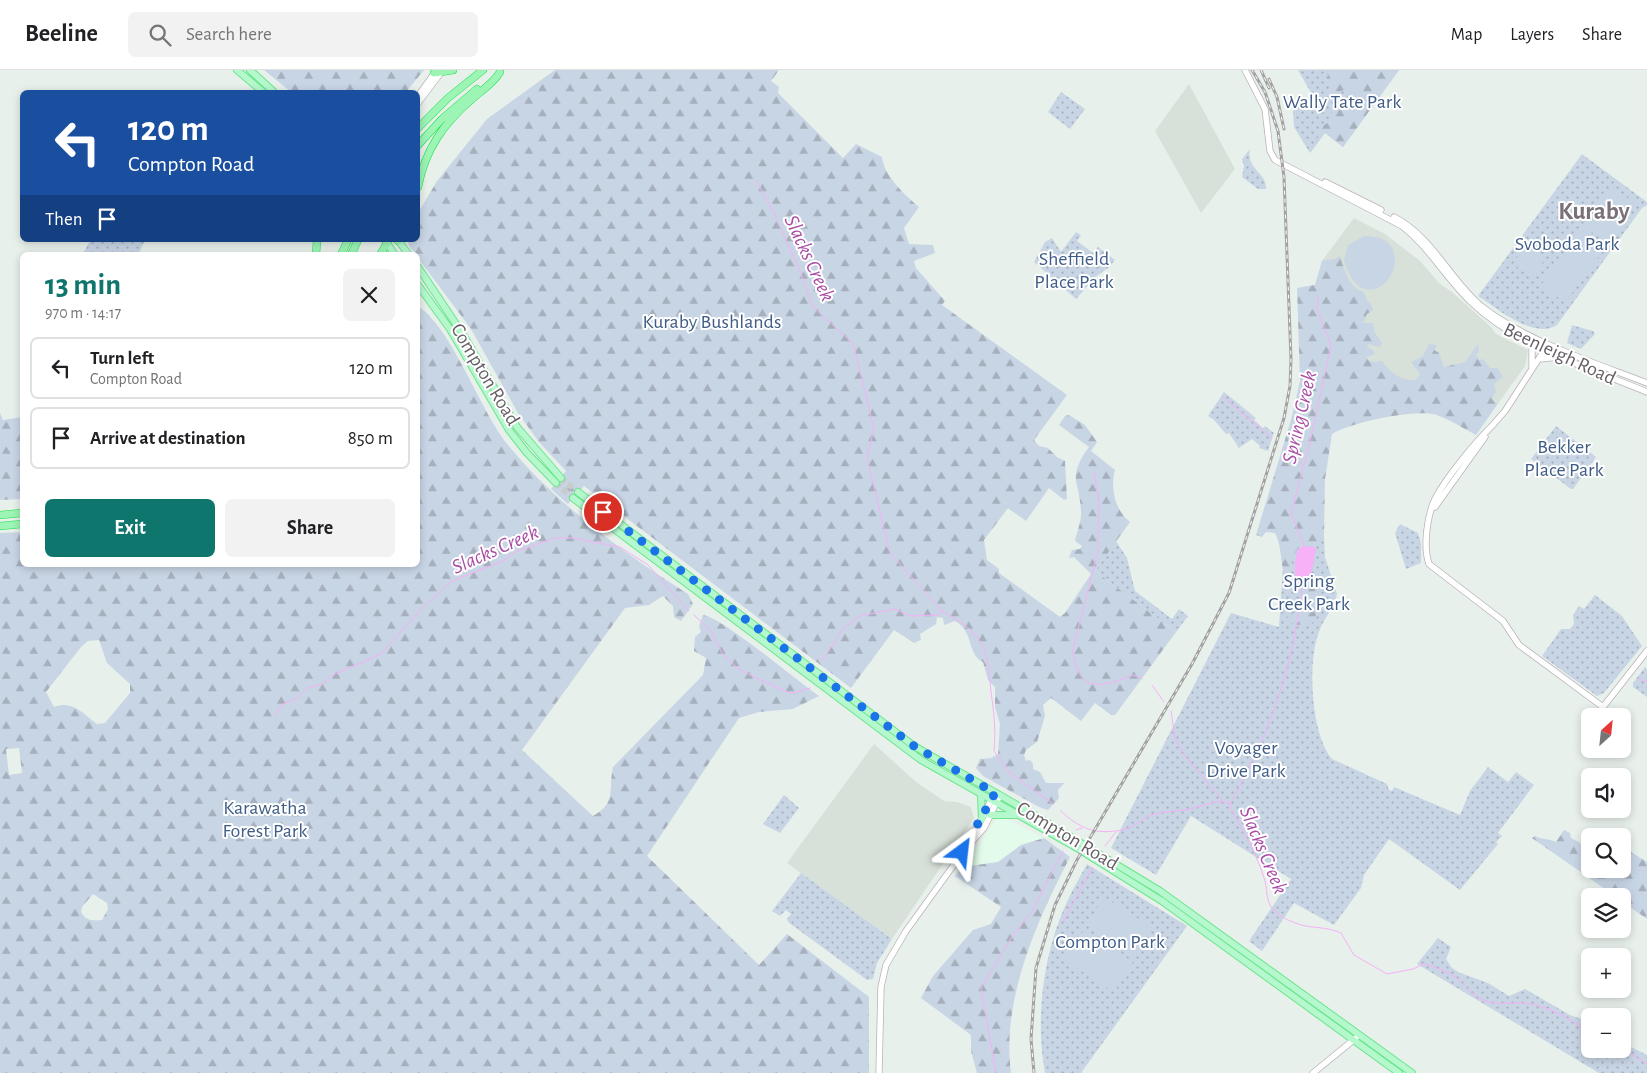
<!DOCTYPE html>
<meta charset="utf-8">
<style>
body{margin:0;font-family:"Alegreya Sans",sans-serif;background:#f2f2f2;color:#202124;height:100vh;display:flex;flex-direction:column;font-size:19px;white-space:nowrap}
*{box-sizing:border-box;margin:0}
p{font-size:16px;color:#757577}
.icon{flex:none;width:28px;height:28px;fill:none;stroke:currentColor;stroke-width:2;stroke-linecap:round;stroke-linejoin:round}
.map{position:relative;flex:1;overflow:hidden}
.details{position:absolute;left:20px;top:182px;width:400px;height:315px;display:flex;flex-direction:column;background:#fff;border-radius:8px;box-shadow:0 2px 8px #0003}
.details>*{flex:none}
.banner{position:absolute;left:20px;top:20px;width:400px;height:152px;border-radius:8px;box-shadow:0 2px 8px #0003;background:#1a4fa0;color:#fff;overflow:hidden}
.needle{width:32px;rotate:27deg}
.tools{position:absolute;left:1581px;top:638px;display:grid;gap:10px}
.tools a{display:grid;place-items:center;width:50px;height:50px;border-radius:8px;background:#fff;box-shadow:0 2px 8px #0003;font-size:25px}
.pin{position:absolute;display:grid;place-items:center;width:42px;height:42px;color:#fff;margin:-21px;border:2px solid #fff;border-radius:50%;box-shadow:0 1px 5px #0007}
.me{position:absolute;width:55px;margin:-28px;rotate:30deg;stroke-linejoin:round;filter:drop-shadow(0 0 4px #0008)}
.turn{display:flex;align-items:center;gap:18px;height:105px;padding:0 25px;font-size:22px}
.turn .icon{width:65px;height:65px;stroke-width:2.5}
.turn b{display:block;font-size:35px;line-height:42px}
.then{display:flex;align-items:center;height:48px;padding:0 25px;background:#0003;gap:10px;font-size:19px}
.round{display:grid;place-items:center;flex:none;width:52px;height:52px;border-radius:8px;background:#f2f2f2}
.summary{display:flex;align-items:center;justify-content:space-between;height:85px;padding:0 25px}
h1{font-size:30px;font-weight:700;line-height:38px;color:#0f766e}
.primary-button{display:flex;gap:10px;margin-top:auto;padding:10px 25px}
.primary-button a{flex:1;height:58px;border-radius:8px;background:#0f766e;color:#fff;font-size:20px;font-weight:700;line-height:58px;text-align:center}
.primary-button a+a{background:#f2f2f2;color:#202124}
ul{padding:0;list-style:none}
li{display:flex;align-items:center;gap:15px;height:62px;margin:0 10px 8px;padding:0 15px;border:2px solid #e0e0e0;border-radius:8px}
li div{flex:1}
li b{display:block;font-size:19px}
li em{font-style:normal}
header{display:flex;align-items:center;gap:30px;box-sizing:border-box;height:70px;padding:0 25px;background:#fff;border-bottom:1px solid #e0e0e0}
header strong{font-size:24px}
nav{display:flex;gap:28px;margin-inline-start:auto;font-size:18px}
.search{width:350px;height:45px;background:#f2f2f2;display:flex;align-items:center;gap:12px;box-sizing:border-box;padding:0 18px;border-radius:8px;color:#757577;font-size:19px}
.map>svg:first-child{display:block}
.commercial{fill:#e2fbea}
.education{fill:#d7e0d9}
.grass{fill:url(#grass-dots)}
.forest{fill:url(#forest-firs);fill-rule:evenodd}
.pitch{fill:#c8d5e5}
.water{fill:#f6b1f7}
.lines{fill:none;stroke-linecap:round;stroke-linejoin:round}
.stream{stroke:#f6b1f7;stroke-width:1}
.primary-tunnel{stroke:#c8ccca;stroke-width:6;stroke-dasharray:6 3;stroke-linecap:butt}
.secondary-casing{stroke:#b9b2b8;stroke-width:7}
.primary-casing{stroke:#6ce58b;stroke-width:8}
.highway-casing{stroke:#16e244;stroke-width:8}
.secondary{stroke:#fff;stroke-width:5.5}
.primary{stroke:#b5f8ce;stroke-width:6}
.highway{stroke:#9cf4b5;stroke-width:7}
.rail-casing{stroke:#a4a1a3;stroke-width:3}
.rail{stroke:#fff;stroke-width:1;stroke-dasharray:4;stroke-linecap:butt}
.route{stroke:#1a73e8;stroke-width:9;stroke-dasharray:0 16.2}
.labels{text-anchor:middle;stroke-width:4;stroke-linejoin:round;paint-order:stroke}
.park-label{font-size:20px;fill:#3f5d86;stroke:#fff}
.street-label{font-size:20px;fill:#675f66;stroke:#fff}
.water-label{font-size:21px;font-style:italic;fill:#a94da5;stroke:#fff}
.district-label{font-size:25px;font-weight:bold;fill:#797078;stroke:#fff}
</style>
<header>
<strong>Beeline</strong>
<div class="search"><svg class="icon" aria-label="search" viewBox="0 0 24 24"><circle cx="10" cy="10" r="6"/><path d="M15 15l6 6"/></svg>Search here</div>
<nav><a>Map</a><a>Layers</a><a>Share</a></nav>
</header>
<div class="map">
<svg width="1647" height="1003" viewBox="0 0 1647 1003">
<defs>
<pattern id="grass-dots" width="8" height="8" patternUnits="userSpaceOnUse" patternTransform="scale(1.25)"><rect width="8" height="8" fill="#c8d5e5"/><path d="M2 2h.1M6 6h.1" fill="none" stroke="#a6b0bd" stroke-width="1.8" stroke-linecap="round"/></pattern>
<pattern id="forest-firs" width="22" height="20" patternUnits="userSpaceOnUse" patternTransform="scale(1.25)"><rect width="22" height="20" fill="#c8d5e5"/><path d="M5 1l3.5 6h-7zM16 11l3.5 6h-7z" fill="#a6b0bd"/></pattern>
</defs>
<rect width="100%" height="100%" fill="#e8f0eb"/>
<path class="commercial" d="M1004,747L1044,768L1021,775L998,792L962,797L996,750Z"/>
<path class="education" d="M1189,14L1235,99L1201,143L1155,61Z
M1354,148L1385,164L1420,191L1440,214L1452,222L1491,257L1496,264L1528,280L1525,296L1497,335L1418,316L1361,291L1302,217L1315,215L1322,191Z
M874,674L916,712L944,731L957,732L971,737L974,748L892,869L787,793Z"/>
<path class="grass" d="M1298,0H1399L1343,77L1325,63L1310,83L1294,57L1293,40L1314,28Z
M1061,22L1085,39L1070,59L1048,42Z
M1250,79C1246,100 1267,102 1266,119H1258L1242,107L1244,96L1242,89Z
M1582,84L1647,132V135L1642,138L1557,255C1534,270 1498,239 1478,226Z
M1076,162L1081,165L1077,171L1093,183L1098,177L1115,190L1108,198L1094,208L1076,229L1034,192L1045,172L1052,168L1061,182Z
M88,170H145L138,185H82L90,171Z
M1572,255L1593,261L1595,264L1581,279L1567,273Z
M1224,322L1256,348L1254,350L1263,358L1265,356L1274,363L1268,381L1259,378L1260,376L1252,369L1239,378L1229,363L1226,364L1214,350L1208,346Z
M1556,356L1596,387L1573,419H1571L1531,389Z
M1400,454L1418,463L1421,473V493L1406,499L1395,463Z
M1324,467L1325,487L1337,524C1335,537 1323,549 1319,562C1307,592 1311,664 1332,689L1387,714L1389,720L1392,721L1394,717L1460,745L1470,721L1488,697L1508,712L1516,702L1534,715L1498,763L1502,766L1496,772L1498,774L1460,820L1389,769L1364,805L1361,818L1334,855L1294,833L1262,881L1249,871L1291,809L1191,746L1156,805L1111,778L1231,543L1279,557L1285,468Z
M1116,471L1127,488L1135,521L1172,549L1179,539L1188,546L1176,562L1095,501Z
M1595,525L1622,546L1642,576L1604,623L1597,626L1542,586L1561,559H1570L1574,554L1573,545L1579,536L1584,539Z
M1645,597L1647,599V627L1633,617V613Z
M784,725L799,738L780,763L763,754Z
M1087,794L1187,856L1081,1003H1045C1035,949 1043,884 1066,834C1072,820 1080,807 1087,794Z
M801,803L892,869L877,893L873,909L867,910L788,852L787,849L791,844L786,840L780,846L772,841Z
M1438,868L1451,877L1446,889L1452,898L1458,902L1488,913L1509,926L1525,919L1570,945L1590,952V979H1622L1623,973L1647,985V1003H1599L1417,894Z"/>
<path class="forest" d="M264,0H424L406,22H291Z
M555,0H779L771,11L779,17L778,23L843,88L856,74L882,87C884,106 905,125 919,137L904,158L909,174L933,175L935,183L914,191L916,198L945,231L942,235L1067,325L1034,370L1039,376L1048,378L1057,387L1065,391L1067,429L1064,430L1049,418L1026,451L1008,438L984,470L987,490L999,499V503L1060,547L1065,543L1091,504L1074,487L1069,488L1072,480L1080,479L1082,476L1075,471C1077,462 1081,452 1081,444C1081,411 1065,410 1089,377L1059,355L1065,346L1069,345L1085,355L1097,372L1091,381L1115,400C1110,417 1115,441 1130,452L1095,501L1176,562L1115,645H1111L1095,633L1081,651L1051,628L1043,635L1045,646L1037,672L1026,680L1024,685L1026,691L1030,690L1033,694V699L1040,702L1046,713H1064L1058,720L1059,728L1048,740L1039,737L983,706L976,698L980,689L991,688L998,684L1000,654L995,637V617L988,610L983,592C967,585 974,561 955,551L944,555L943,548L937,547L936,554L920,564L921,570L914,573L894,560L851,618L584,416L568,434L551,419L566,401L539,372L518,343L471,259L418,188V185L410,178L407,170H418V143L437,111L487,49Z
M1327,0H1399L1343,77L1325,63L1310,83L1324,55L1330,52L1332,39L1341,34L1352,40L1360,29L1343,20L1331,27Z
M1340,186C1344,198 1348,218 1364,222L1367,231L1371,234L1373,240L1367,244L1363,253H1373L1375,263L1382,273L1380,277L1368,274L1367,277L1373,280L1375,284L1367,287L1368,290L1372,292L1382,291C1390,303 1401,311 1416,310L1420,304L1411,292L1423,286L1429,274L1437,275L1434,280L1439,283L1444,297L1465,292L1478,274L1479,281L1476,285L1479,290L1483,289L1490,298H1498L1503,307L1494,314L1496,322L1491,328L1497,335L1476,365C1463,358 1450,350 1437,345C1416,338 1349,353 1332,364L1325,409L1324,467L1313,476L1302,474C1289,487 1284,511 1305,518L1309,515L1315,519L1316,552L1298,555L1284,550L1294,543L1301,545L1304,536L1302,526C1275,512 1286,484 1275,463L1266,462L1262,467L1256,465L1291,350L1300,311L1297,218L1315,215L1322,191L1335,189Z
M418,236C453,260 479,339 508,375C555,433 625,484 688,524L693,534L681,551L674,547L673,536L663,526L649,535L625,538L522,680L593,746C617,733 608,720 613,697L703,605L706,588L694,581L695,567L701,562L699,556L703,545C723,548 797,611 819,626L793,639L759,642L739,648L647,786L759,895L787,864L869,927V1003H0V463L22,462V495H418ZM99,570L107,593L130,614V623L105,653L97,654C82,643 73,630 54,637L46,622L81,577L88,571ZM19,678L22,703L9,705L6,679ZM93,824L107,833L108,839L102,850C92,851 86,851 81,842L82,837Z
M0,343L3,350L22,347V429L0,430Z
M1564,760L1570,763L1571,768L1579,772L1583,777L1587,776V770L1590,767V799H1622L1623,772L1627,774L1631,782L1647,792V849L1627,835L1623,834V848L1622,826H1615L1532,768L1535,766C1542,770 1548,768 1556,772Z
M1044,768L1070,787C1037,851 1001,930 1011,1003H977L971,981V965L921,928L933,906L973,860L991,854L1001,837L955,806L962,797L998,792L1021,775Z"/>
<path class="pitch" d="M1611,117L1635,133L1609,174L1584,157Z
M1581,160L1605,178L1565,233L1541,215Z
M1364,166C1419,165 1390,234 1360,217C1352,212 1347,199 1344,191L1348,175Z
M1526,174L1546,188L1532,208L1513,194Z
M1104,827L1153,858L1134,887L1086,855Z
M1084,860L1133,892L1114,922L1064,890Z"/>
<path class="water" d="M1304,476L1314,477L1316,479C1312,493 1315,506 1302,516C1291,508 1295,490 1298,479Z"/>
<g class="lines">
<path class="stream" d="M756,110L774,143L800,201L813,237L853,273L874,359L867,387L890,483L942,541
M1222,326L1272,368
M1283,377L1303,395
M1094,402L1099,431L1098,481L1073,579C1077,624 1100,618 1133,605L1142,608
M1304,476L1291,443L1310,372L1331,275L1317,239L1318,225
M694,545L711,561L723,585L740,600L787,622L794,623L810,618
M822,591L844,558L860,546L895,539L910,546L937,545L942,541C985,565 987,576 991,622C994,642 996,661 994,681L1010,703L1052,733
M1639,609L1647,612
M1152,615L1164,632
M1171,641L1175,668L1185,686L1223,731
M274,646L283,634L296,629L308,618L322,614L333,605L381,584L422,538L452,511L503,491L515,482L555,468H572L620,477L648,495L689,541
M1230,734C1258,686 1282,627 1293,573C1297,554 1299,535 1302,516
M1060,740C1079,759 1096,765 1122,760C1132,759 1142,748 1152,745C1165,740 1181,742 1194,738C1207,735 1216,728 1230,734L1232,741C1244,763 1258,786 1265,811C1267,819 1266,828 1271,837C1276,844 1285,849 1293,852C1311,860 1323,855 1341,863L1354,885L1387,904L1413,899L1424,894C1436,897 1449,902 1459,910C1469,917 1473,927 1486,931C1501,936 1516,931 1531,934C1553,938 1573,951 1590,963
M1076,760L1082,758
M1105,776L1116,762
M1063,852L1092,798
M1622,978L1647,994
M996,1003L981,918L1013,865L1031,843L1063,781"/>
<path class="primary-tunnel" d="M561,408L578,422
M556,413L573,428"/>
<g class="secondary-casing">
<path id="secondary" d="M1245,0L1265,39L1270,81L1275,90L1402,156C1429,177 1446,208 1471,232C1519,278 1587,297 1647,322
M418,26L436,1
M418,33L443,0
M1325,112L1381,140
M1394,147C1433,167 1449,209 1481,236C1525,271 1595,293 1647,313
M1539,289L1560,287
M1532,297V275
M1493,355C1475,372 1446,408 1435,429C1427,446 1423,477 1429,494L1503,551L1519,575L1603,637L1647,581
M1491,357L1505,341L1545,279
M1435,437L1485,367
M967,777L984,758L1000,725
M879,1003L881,917L886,895L906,861L966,778L995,723
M1313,1003L1356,968"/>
</g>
<g class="primary-casing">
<path id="primary" d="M237,0L263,22
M250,0L274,22
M385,170L395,185
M398,170L409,185
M418,197L464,266L517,357L561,408
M418,215L450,259L509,360L527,383L556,413
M578,422L914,676L1038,747L1160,821L1412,1003
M573,428L921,690L1077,778L1162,831L1399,1003
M981,725L982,749
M990,745H1015"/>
</g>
<g class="highway-casing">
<path id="highway" d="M434,3L453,0
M418,58L448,28L483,0
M418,75L442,49L477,19
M418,117C425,80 443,54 472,29C481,21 494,13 500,2
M398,171L399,170
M316,185L317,170
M341,185L348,170
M351,185L358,170
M380,185L389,170
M0,445L22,443
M0,456L22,454"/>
</g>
<use href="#secondary" class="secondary"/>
<use href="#primary" class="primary"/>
<use href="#highway" class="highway"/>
<g class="rail-casing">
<path id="rail" d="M1261,0L1269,18
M1269,9L1277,27L1284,59
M1034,1003L1031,969L1036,898L1055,835L1077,790L1192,594L1229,523L1284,348L1290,316L1291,289L1284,107L1278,61L1265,22L1252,0"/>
</g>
<use href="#rail" class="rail"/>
</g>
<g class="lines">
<path class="route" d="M603,442L914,676L995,723L962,782"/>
</g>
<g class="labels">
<g class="park-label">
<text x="1342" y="38">Wally Tate Park</text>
<text x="1567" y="180">Svoboda Park</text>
<text x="1074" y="195">Sheffield<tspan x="1074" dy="23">Place Park</tspan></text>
<text x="712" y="258">Kuraby Bushlands</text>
<text x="1564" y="383">Bekker<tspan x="1564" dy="23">Place Park</tspan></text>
<text x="1309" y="517">Spring<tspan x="1309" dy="23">Creek Park</tspan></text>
<text x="1246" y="684">Voyager<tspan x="1246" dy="23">Drive Park</tspan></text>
<text x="265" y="744">Karawatha<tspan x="265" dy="23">Forest Park</tspan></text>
<text x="1110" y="878">Compton Park</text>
</g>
<g class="street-label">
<text transform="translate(1560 283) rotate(25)" y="7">Beenleigh Road</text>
<text transform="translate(486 304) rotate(59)" y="7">Compton Road</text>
<text transform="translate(1068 765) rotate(31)" y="7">Compton Road</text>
</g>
<g class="water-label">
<text transform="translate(810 188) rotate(65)" y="7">Slacks Creek</text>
<text transform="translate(1299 347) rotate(-77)" y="7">Spring Creek</text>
<text transform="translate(495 479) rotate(-24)" y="7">Slacks Creek</text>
<text transform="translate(1264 780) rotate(67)" y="7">Slacks Creek</text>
</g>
<g class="district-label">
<text x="1594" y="149">Kuraby</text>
</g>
</g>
</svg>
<div class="tools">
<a><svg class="needle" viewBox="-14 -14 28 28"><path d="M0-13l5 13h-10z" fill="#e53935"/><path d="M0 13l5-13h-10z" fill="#757577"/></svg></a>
<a><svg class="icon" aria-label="sound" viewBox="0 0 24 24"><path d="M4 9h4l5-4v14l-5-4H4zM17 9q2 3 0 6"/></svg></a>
<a><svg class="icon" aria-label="search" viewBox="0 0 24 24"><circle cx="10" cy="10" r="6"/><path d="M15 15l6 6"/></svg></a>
<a><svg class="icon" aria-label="layers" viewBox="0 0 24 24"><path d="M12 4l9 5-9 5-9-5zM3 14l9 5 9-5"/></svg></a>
<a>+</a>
<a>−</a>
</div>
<div class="pin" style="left:603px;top:442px;background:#d93025"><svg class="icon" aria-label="arrive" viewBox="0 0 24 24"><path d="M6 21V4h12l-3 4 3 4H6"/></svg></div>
<svg class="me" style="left:962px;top:782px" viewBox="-20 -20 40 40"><path d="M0-17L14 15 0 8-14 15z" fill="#1a73e8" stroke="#fff" stroke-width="4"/></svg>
<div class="banner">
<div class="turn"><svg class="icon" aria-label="left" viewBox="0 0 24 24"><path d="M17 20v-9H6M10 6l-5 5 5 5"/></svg><div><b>120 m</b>Compton Road</div></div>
<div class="then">Then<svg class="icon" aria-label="arrive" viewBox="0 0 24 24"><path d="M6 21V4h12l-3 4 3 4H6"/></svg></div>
</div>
<section class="details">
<div class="summary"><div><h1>13 min</h1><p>970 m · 14:17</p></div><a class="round"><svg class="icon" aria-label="close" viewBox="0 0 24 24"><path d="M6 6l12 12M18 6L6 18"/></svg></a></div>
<ul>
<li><svg class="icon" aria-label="left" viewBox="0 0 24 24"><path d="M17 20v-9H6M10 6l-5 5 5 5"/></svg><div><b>Turn left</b><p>Compton Road</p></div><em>120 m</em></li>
<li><svg class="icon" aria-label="arrive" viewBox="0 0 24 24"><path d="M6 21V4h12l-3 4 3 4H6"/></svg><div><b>Arrive at destination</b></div><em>850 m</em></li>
</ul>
<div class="primary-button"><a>Exit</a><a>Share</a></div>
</section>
</div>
